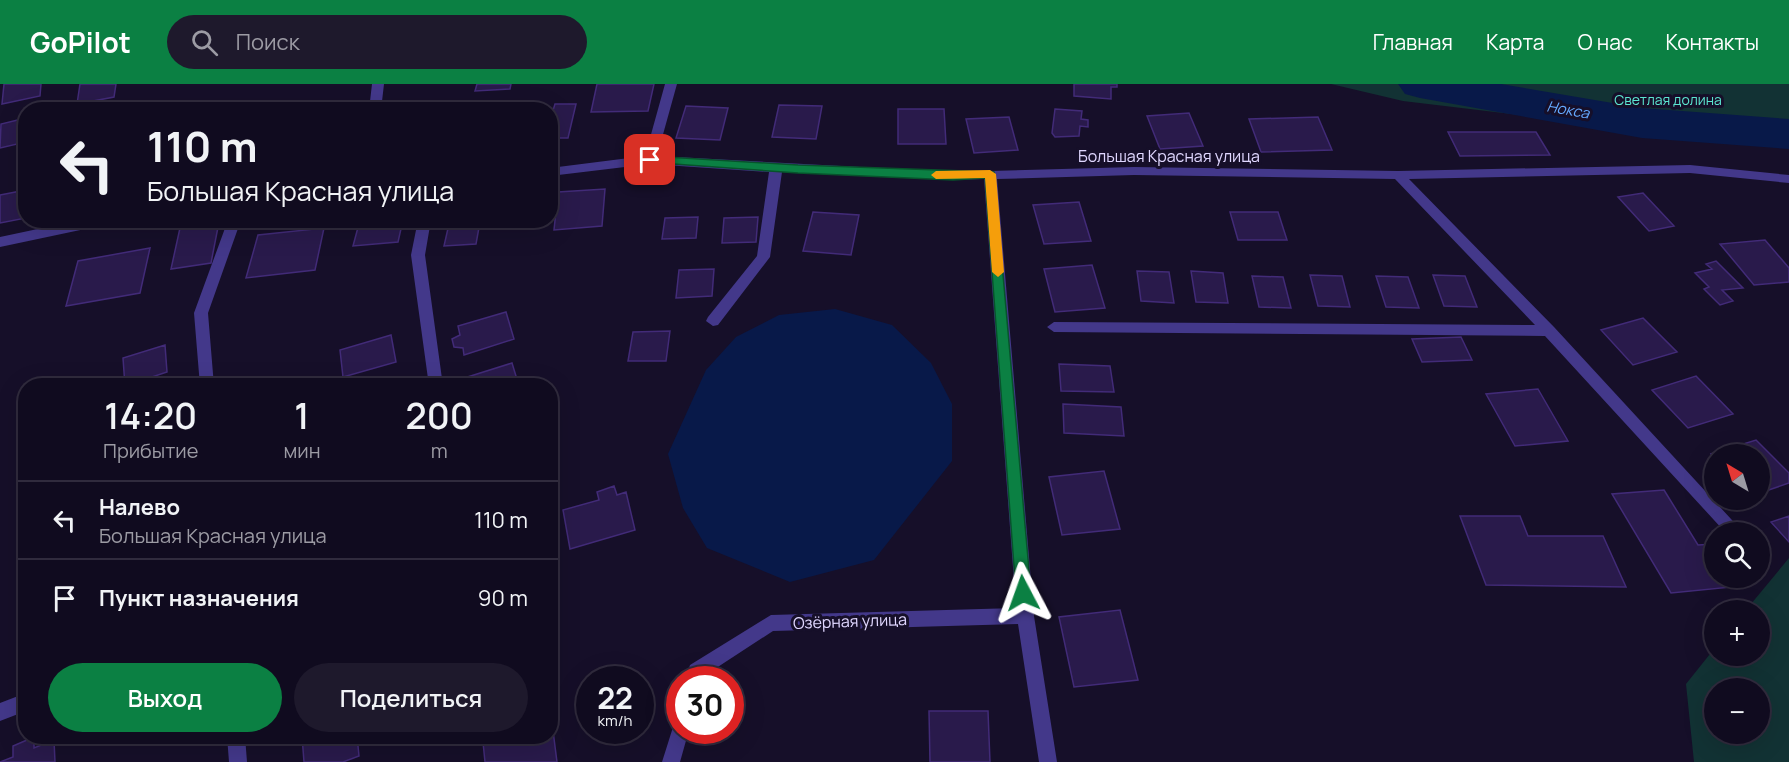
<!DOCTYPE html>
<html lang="ru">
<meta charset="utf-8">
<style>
body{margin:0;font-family:Manrope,sans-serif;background:#1e192c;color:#f1f3f6;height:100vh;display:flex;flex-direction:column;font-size:22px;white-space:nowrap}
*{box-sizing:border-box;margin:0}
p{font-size:20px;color:#9c9ba4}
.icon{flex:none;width:33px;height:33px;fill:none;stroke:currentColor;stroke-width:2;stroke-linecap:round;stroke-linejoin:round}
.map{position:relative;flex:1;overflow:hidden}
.sheet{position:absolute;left:18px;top:294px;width:540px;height:366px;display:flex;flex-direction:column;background:#100b1f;border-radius:24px;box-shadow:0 6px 24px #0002,0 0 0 2px #302b3d}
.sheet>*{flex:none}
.hud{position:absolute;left:18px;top:18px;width:540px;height:126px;border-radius:24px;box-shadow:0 6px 24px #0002,0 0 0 2px #302b3d;background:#100b1f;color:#f1f3f6;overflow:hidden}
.needle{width:39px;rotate:322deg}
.buttons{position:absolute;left:1704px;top:360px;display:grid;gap:12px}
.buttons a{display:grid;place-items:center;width:66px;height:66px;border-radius:50%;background:#100b1f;box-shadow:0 6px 24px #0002,0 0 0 2px #302b3d;font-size:30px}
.speed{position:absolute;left:576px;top:582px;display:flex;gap:12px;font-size:30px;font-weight:700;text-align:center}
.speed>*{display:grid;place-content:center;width:78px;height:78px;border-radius:50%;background:#100b1f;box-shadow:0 6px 24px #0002,0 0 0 2px #302b3d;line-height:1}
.speed small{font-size:15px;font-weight:400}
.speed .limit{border:9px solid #d22;background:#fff;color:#111}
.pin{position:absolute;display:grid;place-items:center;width:51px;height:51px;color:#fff;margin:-26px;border-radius:12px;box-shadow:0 3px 9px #0006}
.me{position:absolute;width:66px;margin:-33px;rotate:356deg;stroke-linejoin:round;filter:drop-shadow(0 0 4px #0008)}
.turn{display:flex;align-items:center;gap:21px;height:126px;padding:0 30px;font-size:27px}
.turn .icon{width:78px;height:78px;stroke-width:2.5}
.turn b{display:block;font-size:42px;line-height:51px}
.eta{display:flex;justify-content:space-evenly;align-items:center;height:102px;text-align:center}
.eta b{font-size:36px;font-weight:600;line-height:42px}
.primary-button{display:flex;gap:12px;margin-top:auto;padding:12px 30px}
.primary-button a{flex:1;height:69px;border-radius:36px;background:#0b8043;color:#fff;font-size:24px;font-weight:600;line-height:69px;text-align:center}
.primary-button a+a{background:#1e192c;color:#f1f3f6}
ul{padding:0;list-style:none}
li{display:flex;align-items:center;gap:18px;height:78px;padding:0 30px;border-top:2px solid #302b3d}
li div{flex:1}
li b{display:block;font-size:22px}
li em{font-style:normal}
header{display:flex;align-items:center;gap:36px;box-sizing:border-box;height:84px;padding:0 30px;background:#0b8043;color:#fff}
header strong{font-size:28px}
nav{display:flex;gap:33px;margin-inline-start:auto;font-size:21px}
.search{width:420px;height:54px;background:#1e192c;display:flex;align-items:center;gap:15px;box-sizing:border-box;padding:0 21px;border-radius:33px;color:#9c9ba4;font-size:22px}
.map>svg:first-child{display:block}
.green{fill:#123234;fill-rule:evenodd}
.water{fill:#081949}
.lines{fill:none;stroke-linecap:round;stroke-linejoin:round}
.river{fill:#081949;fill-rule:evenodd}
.building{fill:#291a4b;stroke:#422b78;stroke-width:1.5}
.minor{fill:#43388a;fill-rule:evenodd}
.route{fill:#0b8043;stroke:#07532c;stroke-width:1.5}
.slow{fill:#f59e0b}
.labels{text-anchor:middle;stroke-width:6;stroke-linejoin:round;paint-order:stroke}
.far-park-label{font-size:14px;fill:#5ce6d1;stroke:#160f29}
.far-water-label{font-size:15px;font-style:italic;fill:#65a9ff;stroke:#160f29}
.street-label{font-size:16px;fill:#e0d7ff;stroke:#160f29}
</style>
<header>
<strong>GoPilot</strong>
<div class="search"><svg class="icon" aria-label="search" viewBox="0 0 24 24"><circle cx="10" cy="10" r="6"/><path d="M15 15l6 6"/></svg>Поиск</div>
<nav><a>Главная</a><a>Карта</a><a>О нас</a><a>Контакты</a></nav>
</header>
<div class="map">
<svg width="1789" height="678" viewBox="0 0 1789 678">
<rect width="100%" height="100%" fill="#160f29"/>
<path class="green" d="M1331,0H1789V63L1403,17Z
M1789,474V678H1694L1686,600L1714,565V572H1760V526H1746ZM1714,604H1760V650H1714Z"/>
<path class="water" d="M835,225L892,241L931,279L952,320V377L874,476L790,498L707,464L683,424L668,370L706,286L736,253L779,231Z"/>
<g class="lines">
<path class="river" d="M1398,0H1501L1642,24L1789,35V65L1642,54L1420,14L1405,10Z"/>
</g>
<path class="building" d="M4,0H41L40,12L2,20Z
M80,0H116L114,13L77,20Z
M477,0H511L510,5L475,7Z
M597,0H654L648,27L591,28Z
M1074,0H1117V3H1111V15L1074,12Z
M555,20H576L568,54H550V36Z
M779,21L822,22L816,55L772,53Z
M686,22L728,24L720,56L676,54Z
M898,25H944L946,60H898Z
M1055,25L1082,27L1081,35L1088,36V43L1080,42L1079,52L1055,53L1052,49Z
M1189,29L1203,62L1160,65L1147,32Z
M1009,33L1018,66L974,69L966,35Z
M1318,33L1332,66L1261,68L1249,35Z
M26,34V58L0,64L1,40Z
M1448,48H1536L1550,71L1460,72Z
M605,105L602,142L554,146L558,108Z
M26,106V134L0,139V111Z
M1643,109L1674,142L1649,147L1618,113Z
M1079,118L1091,157L1044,160L1033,121Z
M813,128L859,131L851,171L803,167Z
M1230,128H1278L1287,156H1238Z
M698,133L696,154L662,155L665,134Z
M758,133L756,158L722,159L724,134Z
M360,136H403L398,158L353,162Z
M219,138L211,179L171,185L180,144Z
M480,138L476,160L444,162L449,140Z
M324,144L315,186L246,194L258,151Z
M1765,156L1789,184V198L1754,201L1720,160Z
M150,164L140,209L66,222L78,177Z
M1716,177L1743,204L1722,206L1733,217L1720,221L1704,205L1709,203L1695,189L1712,185L1706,180Z
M1092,181L1105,224L1055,228L1044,185Z
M714,185L712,212L676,214L679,186Z
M1137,187L1169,188L1174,219L1141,217Z
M1191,187L1223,189L1228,219L1196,218Z
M1310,191L1342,192L1350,223L1318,222Z
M1433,191L1465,192L1477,223L1444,222Z
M1252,192L1283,193L1291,224L1259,223Z
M1376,192L1408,193L1419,224L1386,223Z
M506,228L514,255L464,271L463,264L454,263L452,255L460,251L458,242Z
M1643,234L1677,268L1633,281L1601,246Z
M670,247L666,277H628L633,248Z
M391,251L396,278L343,293L340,266Z
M1461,253L1472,276L1422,278L1412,255Z
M165,261L167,288L125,302L123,274Z
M512,279L519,302H463L461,295Z
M1059,280L1110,282L1114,308L1061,307Z
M1696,292L1733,330L1688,344L1652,306Z
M1538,305L1568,357L1515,362L1486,310Z
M1063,320L1121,323L1124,352L1064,349Z
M1756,356L1789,389V399L1760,409V370H1714V374L1711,370Z
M1104,387L1120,445L1062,451L1049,393Z
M614,402L617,411L626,408L635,446L570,465L563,426L599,416L597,408Z
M1664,406L1698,461L1714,460V494H1736L1742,502L1671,509L1612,410Z
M1460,432H1520L1528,452H1603L1626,503L1486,501Z
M1789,432V458L1771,438Z
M26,475V542L24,543L25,476Z
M1120,526L1138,596L1074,603L1059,533Z
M550,623L557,678H485L483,658L503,652H550Z
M929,627H988L990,678H930Z
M302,652H357L359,672L343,678H304Z
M34,653V664L54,656L55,678H0L13,673V662Z"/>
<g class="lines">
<path class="minor" d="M372,0H384L381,26H369Z
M665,0H677L657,72L953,88L1134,83L1398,87L1690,81L1789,91V99L1690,89L1409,95L1554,243L1743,448H1725L1545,252L1054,248L1047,243L1054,238L1535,241L1395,95L1134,91L997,95L1034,532L1057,678H1039L1018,540L773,547L704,592L703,596H685L690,581L771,531L1016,524L984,95L953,96L782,88L770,173L718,241L713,242L706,237L708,233L757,172L769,88L650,80L550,92V84L645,72Z
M80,136H110L104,141L0,163V153Z
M228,136H241L208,229L214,302H200L194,229Z
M418,136H431L425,171L443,302H429L411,171Z
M26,609V627L0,637V619Z
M680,637V646H689L680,678H662L674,640Z
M227,652H245L247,678H229Z"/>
</g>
<path class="route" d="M650,72L798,81L994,88L1031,509L1029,514L1023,516L1018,514L1016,509L985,94L953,96L798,89L646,78V73Z"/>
<path class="slow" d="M990,86L996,90L1004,188L998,193L992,188L985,94L936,95L931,91L936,87Z"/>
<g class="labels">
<g class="far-park-label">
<text x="1668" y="21">Светлая долина</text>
</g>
<g class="far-water-label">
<text transform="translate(1568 26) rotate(10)" y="5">Нокса</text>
</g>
<g class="street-label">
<text x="1169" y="78">Большая Красная улица</text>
<text transform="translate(850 537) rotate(-2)" y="6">Озёрная улица</text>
</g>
</g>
</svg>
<div class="buttons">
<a><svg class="needle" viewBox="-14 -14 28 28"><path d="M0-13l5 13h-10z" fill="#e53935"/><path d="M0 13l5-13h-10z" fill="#9c9ba4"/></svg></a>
<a><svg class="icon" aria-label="search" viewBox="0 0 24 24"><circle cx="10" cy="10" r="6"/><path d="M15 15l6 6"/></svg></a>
<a>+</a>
<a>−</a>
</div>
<div class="speed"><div>22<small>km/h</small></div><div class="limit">30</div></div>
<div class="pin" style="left:650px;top:76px;background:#d93025"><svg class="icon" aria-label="arrive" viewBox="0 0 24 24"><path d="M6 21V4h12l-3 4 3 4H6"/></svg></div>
<svg class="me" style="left:1023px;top:509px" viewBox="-20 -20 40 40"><path d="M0-17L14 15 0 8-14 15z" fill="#0b8043" stroke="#fff" stroke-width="4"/></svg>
<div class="hud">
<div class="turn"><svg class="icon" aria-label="left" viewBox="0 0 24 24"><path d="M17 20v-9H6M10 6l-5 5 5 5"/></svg><div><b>110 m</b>Большая Красная улица</div></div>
</div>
<section class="sheet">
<div class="eta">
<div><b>14:20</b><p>Прибытие</p></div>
<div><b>1</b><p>мин</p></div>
<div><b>200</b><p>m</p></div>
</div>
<ul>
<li><svg class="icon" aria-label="left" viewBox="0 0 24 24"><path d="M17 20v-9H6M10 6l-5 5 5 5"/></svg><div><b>Налево</b><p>Большая Красная улица</p></div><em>110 m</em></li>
<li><svg class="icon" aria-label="arrive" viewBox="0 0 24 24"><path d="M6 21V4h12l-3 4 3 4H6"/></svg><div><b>Пункт назначения</b></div><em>90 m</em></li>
</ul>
<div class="primary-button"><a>Выход</a><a>Поделиться</a></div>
</section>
</div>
